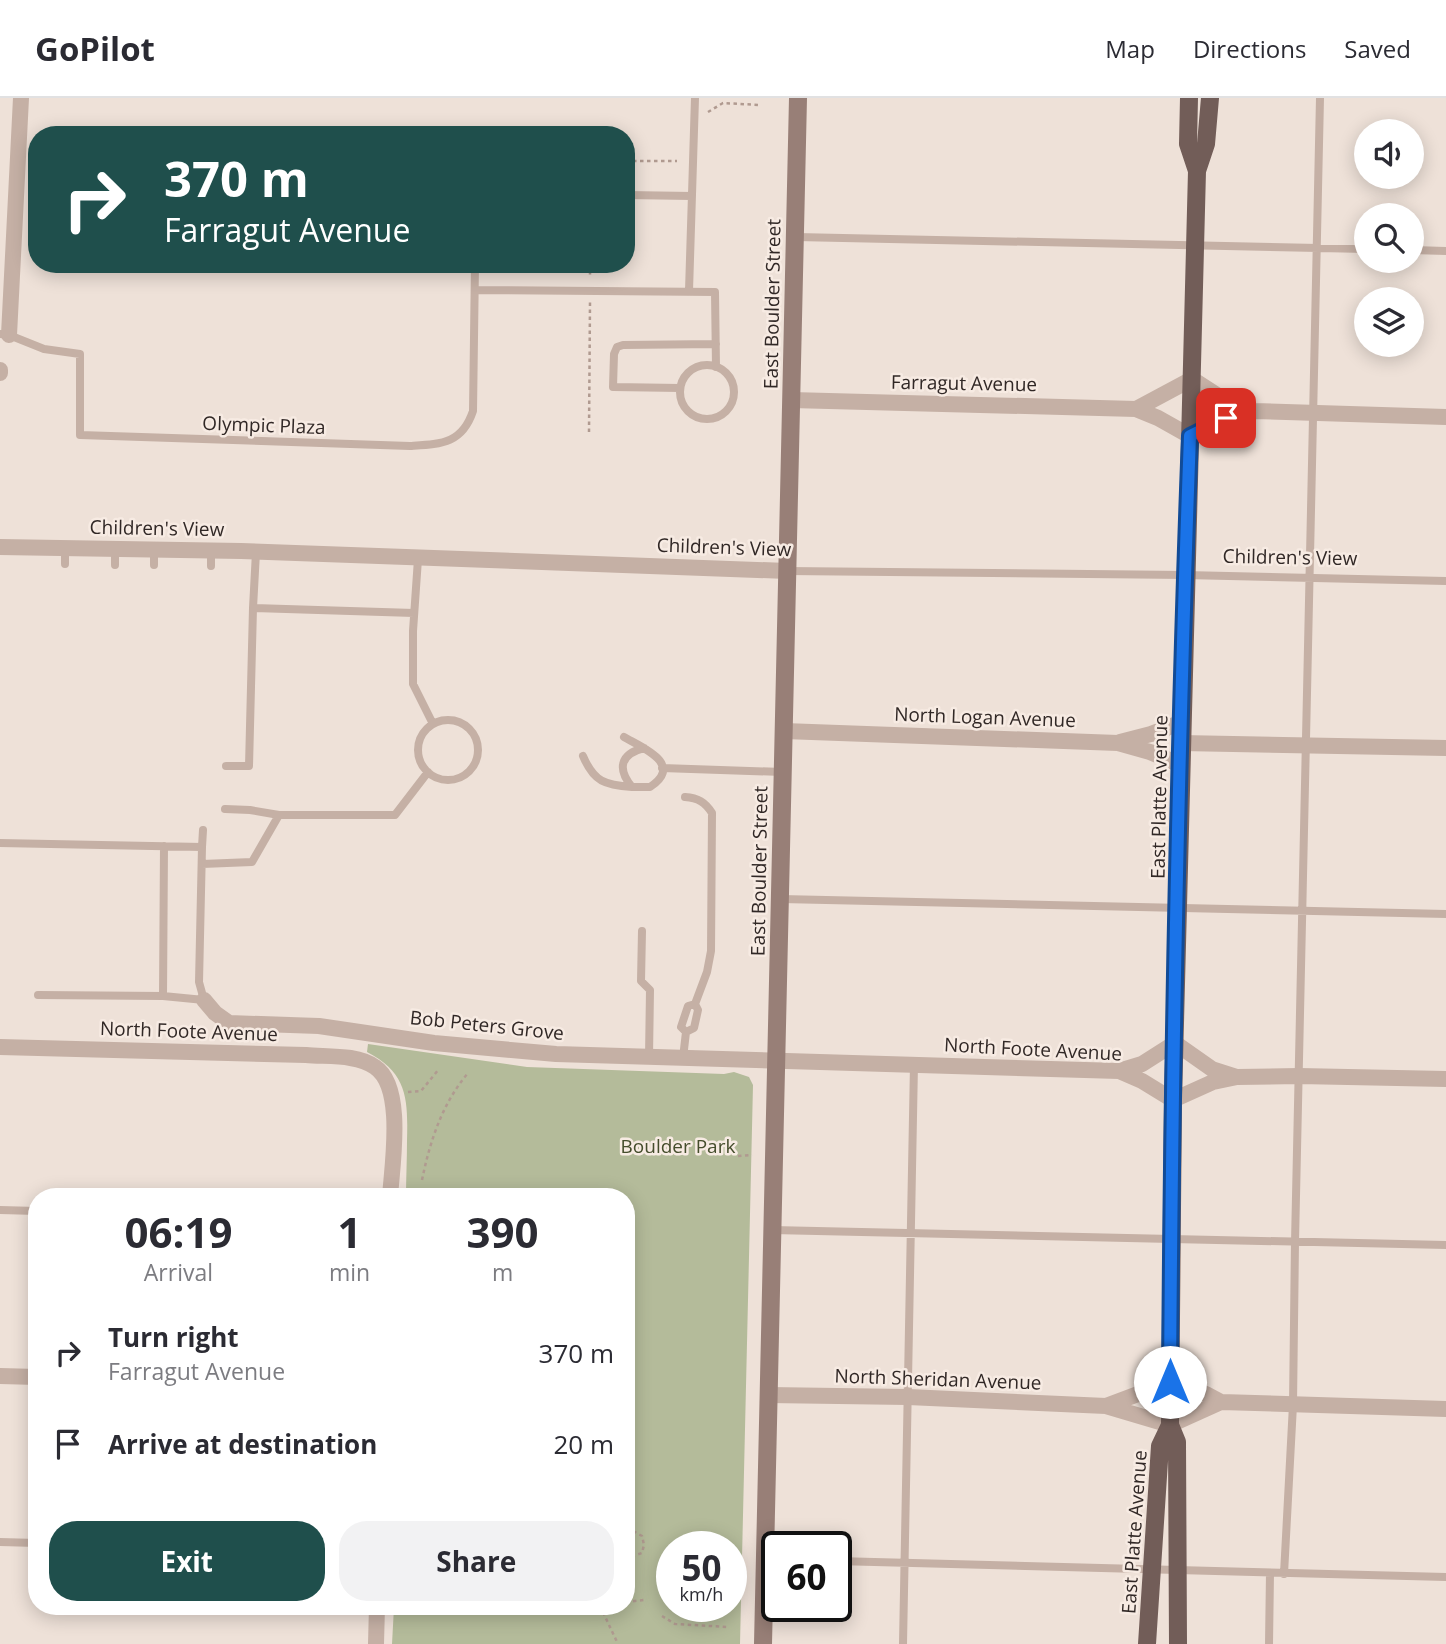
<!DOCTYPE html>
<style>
body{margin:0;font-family:"Open Sans",sans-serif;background:#f2f2f3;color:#2b2b33;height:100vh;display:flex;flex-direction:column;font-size:26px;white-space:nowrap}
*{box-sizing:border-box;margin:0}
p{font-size:23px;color:#7c7c81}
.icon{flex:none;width:38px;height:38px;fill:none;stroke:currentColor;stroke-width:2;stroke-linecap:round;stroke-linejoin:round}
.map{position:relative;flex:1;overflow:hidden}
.side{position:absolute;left:28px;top:1090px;width:607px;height:427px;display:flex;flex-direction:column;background:#fff;border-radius:28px;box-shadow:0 4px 18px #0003}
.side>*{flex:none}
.banner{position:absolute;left:28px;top:28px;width:607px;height:147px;border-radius:28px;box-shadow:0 4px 18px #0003;background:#1f4f4c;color:#fff;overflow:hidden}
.tools{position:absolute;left:1354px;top:21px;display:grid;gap:14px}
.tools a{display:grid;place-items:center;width:70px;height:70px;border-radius:50%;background:#fff;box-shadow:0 4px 18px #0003;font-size:35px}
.speed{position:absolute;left:656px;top:1433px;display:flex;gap:14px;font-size:35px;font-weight:700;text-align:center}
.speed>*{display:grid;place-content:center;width:91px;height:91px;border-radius:50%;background:#fff;box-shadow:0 4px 18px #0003;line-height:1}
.speed small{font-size:18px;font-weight:400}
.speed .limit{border:4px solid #111;border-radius:10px;background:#fff;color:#111}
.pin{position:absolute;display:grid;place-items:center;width:60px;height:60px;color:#fff;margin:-30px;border-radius:14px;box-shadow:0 4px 10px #0006}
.me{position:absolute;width:77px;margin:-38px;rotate:0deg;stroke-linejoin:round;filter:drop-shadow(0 0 5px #0008)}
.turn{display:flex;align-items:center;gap:24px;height:147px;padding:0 21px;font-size:32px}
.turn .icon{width:91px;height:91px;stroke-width:2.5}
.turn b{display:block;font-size:49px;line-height:60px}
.eta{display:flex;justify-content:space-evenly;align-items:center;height:119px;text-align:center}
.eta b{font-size:42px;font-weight:700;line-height:49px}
.cta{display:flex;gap:14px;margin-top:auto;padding:14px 21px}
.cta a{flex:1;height:80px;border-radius:28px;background:#1f4f4c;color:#fff;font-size:28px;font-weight:700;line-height:80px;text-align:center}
.cta a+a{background:#f2f2f3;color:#2b2b33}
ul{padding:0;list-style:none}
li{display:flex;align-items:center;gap:21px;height:91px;padding:0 21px}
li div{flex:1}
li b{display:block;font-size:26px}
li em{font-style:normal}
header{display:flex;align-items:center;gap:42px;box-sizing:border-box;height:98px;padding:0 35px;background:#fff;border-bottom:2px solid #e1e1e2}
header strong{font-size:33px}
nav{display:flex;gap:38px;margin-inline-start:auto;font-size:24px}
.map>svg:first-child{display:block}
.green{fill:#b4bb9a;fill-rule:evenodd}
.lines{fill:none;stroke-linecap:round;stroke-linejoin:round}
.path{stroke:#b09a90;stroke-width:2.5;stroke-dasharray:3.5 3.5;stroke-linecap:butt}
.lane{stroke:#c5b0a5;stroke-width:8}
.street{stroke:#c5b0a5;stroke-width:16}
.secondary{stroke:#987f77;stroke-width:18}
.primary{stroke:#725d58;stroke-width:18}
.route-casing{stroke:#114b97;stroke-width:18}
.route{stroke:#1a73e8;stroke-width:12}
.labels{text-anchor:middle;stroke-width:5;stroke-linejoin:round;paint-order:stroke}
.street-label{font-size:19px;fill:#312826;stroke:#f7ebe3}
.park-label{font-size:19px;fill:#454d2c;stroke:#f7ebe3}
</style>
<header>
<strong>GoPilot</strong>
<nav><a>Map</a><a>Directions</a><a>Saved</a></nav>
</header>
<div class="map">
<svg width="1446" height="1546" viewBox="0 0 1446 1546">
<rect width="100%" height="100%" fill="#eee1d8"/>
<path class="green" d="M368,946L527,969L724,976L734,974L749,979L753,987L740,1546H392L394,1509L626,1508V1099H406C406,1080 407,1062 407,1043C408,1002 408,975 367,954ZM732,1449V1508H672V1449Z"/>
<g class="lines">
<path class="path" d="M708,14L723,5L760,7
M626,63H677
M590,166V180
M589,334L590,204
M408,994L421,993L439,971
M738,1058L752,1057
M422,1082C430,1043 442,1006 468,975
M626,1434H635L642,1438L644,1447L642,1455L626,1460
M626,1504L644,1502
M600,1508L618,1546
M662,1518L675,1526L728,1529"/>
<path class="lane" d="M626,97L692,98
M796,139L1367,151
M1412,152L1446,153
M475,192L715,194L716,269
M689,193L695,0
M0,236L9,237L44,251L80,256V337L410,348C441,346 462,346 473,313L475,166
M680 294a27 27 0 1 1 54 0a27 27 0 1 1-54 0Z
M680,290L613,289L614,256L617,249L623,247L716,246
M256,454L253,510L414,515
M418,461L413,533V586L433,626
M65,466V450
M115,467V451
M154,467V451
M211,468V452
M787,473L1185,477L1446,483
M418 652a30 30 0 1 1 60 0a30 30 0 1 1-60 0Z
M624,639C641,649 685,666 650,689H632C617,671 620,656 644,650
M583,658C594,684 605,687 632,689
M226,668H249L253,510
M662,670L782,674
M685,699C698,700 705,704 712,715L711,853L707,874L695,906
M225,711L250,712L279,717
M0,745L202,749L199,884L204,902L163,898L38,897
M202,749L203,732
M202,766L252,764L279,717H395L428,674
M781,801L1446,816
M642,833L641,883L650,892L649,959
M163,898L164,748
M683,960L686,934L681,929L688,908L695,906L698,912L694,930L686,934
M0,1112L37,1113
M772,1132L1446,1147
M0,1444L37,1445
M836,1463L1446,1479
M1284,1476L1293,1307L1295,1144L1320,0
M903,1546L914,966
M1269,1546L1270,1475"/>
<path class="street" d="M9,237L21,0
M0,275V272
M791,302L1136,311L1158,320L1190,338L1226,320L1255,313L1446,319
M1136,311L1192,281L1226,303L1254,313
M0,449L241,453L787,473
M784,633L1118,645L1150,654L1181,667
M1120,644L1151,636L1182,624
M1181,645L1446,650
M204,902L215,915L229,925L319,928L434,945L556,956L1119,973L1142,983L1173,1002L1213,984L1237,979L1299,978L1446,981
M0,949L306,957C327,959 357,956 375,969C405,989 392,1067 390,1099
M1119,973L1142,966L1175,945L1212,971L1237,979
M0,1278L37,1279
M768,1297L908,1299L1106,1308L1170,1327L1221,1304
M1106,1308L1170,1284L1206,1296L1221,1304L1446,1311
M376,1546L377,1508"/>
<path class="secondary" d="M763,1546L798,0"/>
<path class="primary" d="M1189,0L1188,46L1197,73
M1147,1546L1160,1348L1170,1327
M1178,1546L1177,1344L1170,1327L1173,1002L1197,73L1206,46L1210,0"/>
</g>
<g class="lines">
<g class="route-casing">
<path id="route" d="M1170,1284C1172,968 1178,653 1190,338L1226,320"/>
</g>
<use href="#route" class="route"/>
</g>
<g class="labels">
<g class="street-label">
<text transform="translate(772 206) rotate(-89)" y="7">East Boulder Street</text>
<text transform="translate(964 285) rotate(1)" y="7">Farragut Avenue</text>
<text transform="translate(264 327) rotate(2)" y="7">Olympic Plaza</text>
<text transform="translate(157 430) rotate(1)" y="7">Children's View</text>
<text transform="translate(724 449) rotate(2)" y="7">Children's View</text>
<text transform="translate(1290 459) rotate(1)" y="7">Children's View</text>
<text transform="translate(985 619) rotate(2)" y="7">North Logan Avenue</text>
<text transform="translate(1159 699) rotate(-89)" y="7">East Platte Avenue</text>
<text transform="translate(759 773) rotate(-89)" y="7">East Boulder Street</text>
<text transform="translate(487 927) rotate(6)" y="7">Bob Peters Grove</text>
<text transform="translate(189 933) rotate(2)" y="7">North Foote Avenue</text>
<text transform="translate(1033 951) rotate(3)" y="7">North Foote Avenue</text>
<text transform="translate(938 1281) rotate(2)" y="7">North Sheridan Avenue</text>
<text transform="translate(1134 1434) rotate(-86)" y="7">East Platte Avenue</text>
</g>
<g class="park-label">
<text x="678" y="1055">Boulder Park</text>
</g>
</g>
</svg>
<div class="tools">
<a><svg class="icon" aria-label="sound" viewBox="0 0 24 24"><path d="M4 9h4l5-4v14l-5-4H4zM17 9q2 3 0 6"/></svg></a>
<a><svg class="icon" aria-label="search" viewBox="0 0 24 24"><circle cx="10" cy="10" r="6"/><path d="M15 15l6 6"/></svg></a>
<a><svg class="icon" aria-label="layers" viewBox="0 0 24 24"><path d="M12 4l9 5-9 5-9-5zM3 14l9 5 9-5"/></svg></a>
</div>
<div class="speed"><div>50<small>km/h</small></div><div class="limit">60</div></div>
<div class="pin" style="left:1226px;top:320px;background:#d93025"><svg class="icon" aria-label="arrive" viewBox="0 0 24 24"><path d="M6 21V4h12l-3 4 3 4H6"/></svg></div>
<svg class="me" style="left:1170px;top:1284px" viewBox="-20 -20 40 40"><circle r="19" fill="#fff"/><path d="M0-13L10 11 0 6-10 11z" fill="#1a73e8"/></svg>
<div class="banner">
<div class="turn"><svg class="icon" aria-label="right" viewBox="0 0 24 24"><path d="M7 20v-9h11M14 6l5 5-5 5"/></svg><div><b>370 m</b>Farragut Avenue</div></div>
</div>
<section class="side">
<div class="eta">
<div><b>06:19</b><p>Arrival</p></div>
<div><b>1</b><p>min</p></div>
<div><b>390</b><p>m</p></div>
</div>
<ul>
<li><svg class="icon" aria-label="right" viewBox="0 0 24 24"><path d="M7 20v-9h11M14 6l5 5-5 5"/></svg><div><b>Turn right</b><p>Farragut Avenue</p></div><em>370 m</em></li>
<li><svg class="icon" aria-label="arrive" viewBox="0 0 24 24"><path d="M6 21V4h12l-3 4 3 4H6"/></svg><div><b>Arrive at destination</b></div><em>20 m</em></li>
</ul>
<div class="cta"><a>Exit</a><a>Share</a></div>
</section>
</div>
